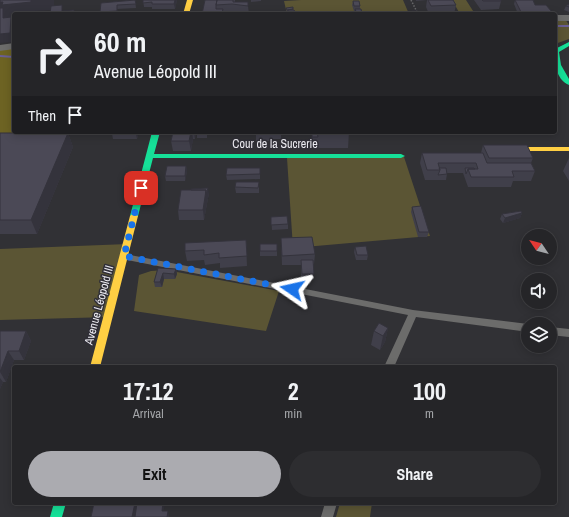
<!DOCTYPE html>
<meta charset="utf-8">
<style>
body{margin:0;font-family:"Archivo Narrow",sans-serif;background:#2d2d30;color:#f1f3f6;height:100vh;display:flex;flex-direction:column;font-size:15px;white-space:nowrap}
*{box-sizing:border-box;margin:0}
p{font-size:13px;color:#a3a5a8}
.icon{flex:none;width:22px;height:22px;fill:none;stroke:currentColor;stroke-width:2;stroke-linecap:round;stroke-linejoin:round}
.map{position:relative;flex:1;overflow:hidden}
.details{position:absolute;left:12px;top:365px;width:545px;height:140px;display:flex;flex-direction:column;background:#252528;border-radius:4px;box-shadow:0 2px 10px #0003,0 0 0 1px #424245}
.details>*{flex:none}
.banner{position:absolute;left:12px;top:12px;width:545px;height:122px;border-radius:4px;box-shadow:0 2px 10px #0003,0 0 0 1px #424245;background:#252528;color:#f1f3f6;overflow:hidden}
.needle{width:26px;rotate:305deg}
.fabs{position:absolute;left:521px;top:229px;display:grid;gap:8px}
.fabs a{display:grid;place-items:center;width:36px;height:36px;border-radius:50%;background:#252528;box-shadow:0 2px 10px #0003,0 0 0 1px #424245;font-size:20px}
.pin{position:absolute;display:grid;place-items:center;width:34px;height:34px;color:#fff;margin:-17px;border-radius:8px;box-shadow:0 2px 6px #0006}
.me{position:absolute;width:44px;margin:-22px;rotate:281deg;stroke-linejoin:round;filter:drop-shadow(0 0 3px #0008)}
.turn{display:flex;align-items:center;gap:14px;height:84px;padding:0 16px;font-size:18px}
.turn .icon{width:52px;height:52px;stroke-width:2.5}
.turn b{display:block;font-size:28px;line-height:34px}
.then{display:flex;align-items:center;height:38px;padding:0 16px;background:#0003;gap:8px;font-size:15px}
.eta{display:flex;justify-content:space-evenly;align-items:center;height:68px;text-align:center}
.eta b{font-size:24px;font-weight:700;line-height:28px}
.primary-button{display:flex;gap:8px;margin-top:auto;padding:8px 16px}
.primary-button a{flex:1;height:46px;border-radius:24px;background:#ababb0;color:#111;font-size:16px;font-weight:700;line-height:46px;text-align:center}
.primary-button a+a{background:#2d2d30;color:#f1f3f6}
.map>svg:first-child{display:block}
.green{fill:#5b5534}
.forest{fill:#6d6323}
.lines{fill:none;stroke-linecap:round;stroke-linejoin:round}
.stream{fill:#695e96;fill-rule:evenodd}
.path{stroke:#68686a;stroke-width:1.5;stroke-dasharray:1.5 1.5;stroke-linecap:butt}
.lane{fill:#6c6c6b;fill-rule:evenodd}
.street{fill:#6c6c6b;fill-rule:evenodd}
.fast{fill:#16e098;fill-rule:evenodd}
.slow{fill:#ffcf43;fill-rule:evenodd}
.wall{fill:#403f4a}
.shaded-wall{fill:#34333c}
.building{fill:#4b4956;stroke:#34333c}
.route{stroke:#1a73e8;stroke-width:7;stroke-dasharray:0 12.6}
.labels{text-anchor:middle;stroke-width:3;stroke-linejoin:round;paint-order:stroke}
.street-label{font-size:12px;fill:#edecf2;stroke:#302f37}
</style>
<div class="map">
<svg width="569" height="517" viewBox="0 0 569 517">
<rect width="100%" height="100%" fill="#313135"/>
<path class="green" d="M301,0H403L409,14H287L284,1Z
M452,0H466L475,14H460Z
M565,19L569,25V39L555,44V20Z
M404,157L430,236L293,248L287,158Z
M128,244L110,317L0,320V249Z
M166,270L279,291L266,331L134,311L139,275L151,271Z
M340,503H372L370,517H336Z"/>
<path class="forest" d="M14,46V132H20L19,134L0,133V48Z"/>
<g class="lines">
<path class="stream" d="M555,25H569V27H555Z
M0,55L14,56V58L0,57Z"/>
<path class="path" d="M411,0L418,14"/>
<path class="lane" d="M125,254L413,310L528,324V332L416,317L394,367H384L408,315L122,259L121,257L122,255Z
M550,327L569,329V337L550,335Z
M325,503H337L333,517H321Z"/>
<path class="street" d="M555,15H569V21H555Z
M14,43V49L0,51V45Z"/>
<path class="fast" d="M569,42V46L559,52L561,65L569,79V85C555,79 555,62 555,49Z
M152,132H160L154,154H401L405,156L401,158H153L138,216L134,219L130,216Z
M54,503H66L62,517H50Z"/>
<path class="slow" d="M187,0H193L189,14H183Z
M498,147H569V151H501L497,149Z
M134,213L138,216L100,367H90L130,216Z"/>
</g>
<path class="wall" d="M135,0L136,8L117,9L118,14H100L101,3Z
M140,0H177L175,9H152V7H144L143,0Z
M205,0H235V2L248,6L249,14H202Z
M251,0H261V1L251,2Z
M416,0H453L456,5L454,14H429L426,7L427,0L416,1Z
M474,0H501V1L499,9L481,10Z
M515,0H533L535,5L552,12L551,14H518L514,4Z
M353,1L360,6V9L362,14H355V11H354L352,5Z
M569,4V12L564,10L566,6Z
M286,8L293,9L295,12V14H287Z
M79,132H87L86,133H80Z
M95,132H139L137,139H113L112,134H96Z
M173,132H196L195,139H193L191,151H173L171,141Z
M197,132H207V138H197Z
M256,132H281V139H273L272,141H256Z
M298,132H349L348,148H318L317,142H311L312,135H298Z
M0,133H68L73,147L37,234H0Z
M483,145L533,158L531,163L535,171L531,181H513L511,187H468L463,173H447V174L446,180H425L420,163L422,153H481Z
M569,158V181L563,171Z
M186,166L187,171L185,181H166L165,176Z
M260,168V179L227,180L226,175Z
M235,187H259V193H236Z
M209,193L204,220H179L178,210Z
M412,207L429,232L427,237H418L411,212Z
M522,213L520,218L503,223L500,219L502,214Z
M271,217L288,224V229L272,230Z
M281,238L315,254L314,264H313V279H301V265H282Z
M246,240L247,266L220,268V263L205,265L204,260L187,261L185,251Z
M260,244H277V256H260Z
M355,247L368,255L367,260H356L354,252Z
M158,268L176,269L177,274L175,279H164L162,287H155L154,282Z
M388,328L385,342L380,350L371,345L374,331Z
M0,331H26L31,341L24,360H14L6,382H3L0,389Z"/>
<path class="shaded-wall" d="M31,0H54V10L35,11V14H14V17L6,18V27L0,15V2Z
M175,0H177L175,9L174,4Z
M11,17L14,25V42L0,43V34Z
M136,132H139L137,139L136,134Z
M191,132H192L193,139L191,151L189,141Z
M194,132H196L195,139Z
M68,133L73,147L37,234L31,220Z
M186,166L187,171L185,181V176Z
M208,188L209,193L204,220L203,210L206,190Z
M522,213L520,218L503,223L505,218Z
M176,269L177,274L175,279L174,274Z
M163,273L164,279L162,287L160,282Z
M388,328L385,342L380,350L383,336Z
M26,331L31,341L24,360L19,351Z
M8,351L14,360L6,382L0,372Z
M0,378L3,382L0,389Z
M135,503H140L138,517H132Z
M163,503H165L163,515L162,511Z
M168,511L169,515V517H167Z"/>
<path class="building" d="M0,0H31V2L2,5L3,2H0Z
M135,0L136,4L117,5V11L100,12L101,3Z
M143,0H175L174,4H152V2L143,3Z
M205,0H217L216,5V9H223L222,13L241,12V14H202Z
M217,0H233V2H248V6L232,4L216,5Z
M428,0H453L456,5L431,6Z
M482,0H501V1H483Z
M515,0H533L535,5H546L552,12H521Z
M353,1H359L360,6H354Z
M569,4V7L566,6Z
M62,5V11L74,10V14H50L51,6Z
M293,7V9L287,10L286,8Z
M0,8H3V18L11,17L10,33L0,34Z
M355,9H361L362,14H357Z
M288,10H294L295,12H288Z
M412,11H417L419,14H413Z
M112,132H136V134H112Z
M173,132H191L189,141H171Z
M197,132H206V133H197Z
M312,132H317L318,137H312Z
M318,132H349L350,134H318Z
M0,133H68L31,220H0Z
M483,145H527L533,158H489Z
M422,153H483L487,163H531L535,171H512L514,177H471L468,169H478L476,163H438L440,170H427Z
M167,166H186L185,176H165Z
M227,168H260V174L226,175Z
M439,168H446L447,174L438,175L440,170Z
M465,168H474L475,169H468L466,174Z
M236,182H259L258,188L235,187Z
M208,188L206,195V190H191V189Z
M181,190H206L203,210H178Z
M421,206L429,232H419L412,207Z
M521,211L522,213L505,218L502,214Z
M287,216L288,224L271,225V217Z
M312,237L315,254L282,256L281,238Z
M246,240L247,256L219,258V253L204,255V250L185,251V243Z
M260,244H277V251H260Z
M366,246L368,255H357L355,247Z
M301,260H313L314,274H302Z
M158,268L176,269L174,274L163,273L160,282H154Z
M379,323L388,328L383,336L374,331Z
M0,331H26L19,351H8L0,372Z
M94,503H135L132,517H91Z
M137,503H163L162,511H168L167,517H135Z"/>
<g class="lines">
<path class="route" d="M141,188L124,256L292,289"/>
</g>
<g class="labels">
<g class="street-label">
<text x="275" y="148">Cour de la Sucrerie</text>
<text transform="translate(99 305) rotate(-75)" y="4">Avenue Léopold III</text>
</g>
</g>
</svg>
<div class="fabs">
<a><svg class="needle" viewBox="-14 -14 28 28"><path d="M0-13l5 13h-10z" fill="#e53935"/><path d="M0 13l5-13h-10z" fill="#a3a5a8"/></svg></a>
<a><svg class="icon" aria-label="sound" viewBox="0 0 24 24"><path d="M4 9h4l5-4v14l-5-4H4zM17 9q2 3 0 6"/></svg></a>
<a><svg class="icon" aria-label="layers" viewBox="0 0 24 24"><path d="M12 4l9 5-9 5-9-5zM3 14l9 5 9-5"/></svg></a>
</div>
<div class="pin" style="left:141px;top:188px;background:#d93025"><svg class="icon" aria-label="arrive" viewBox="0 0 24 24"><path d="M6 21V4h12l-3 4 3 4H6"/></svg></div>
<svg class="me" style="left:292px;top:289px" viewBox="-20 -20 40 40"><path d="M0-17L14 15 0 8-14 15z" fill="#1a73e8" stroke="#fff" stroke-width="4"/></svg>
<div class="banner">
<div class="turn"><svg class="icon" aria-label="right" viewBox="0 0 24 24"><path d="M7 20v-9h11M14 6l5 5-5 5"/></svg><div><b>60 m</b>Avenue Léopold III</div></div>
<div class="then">Then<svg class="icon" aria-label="arrive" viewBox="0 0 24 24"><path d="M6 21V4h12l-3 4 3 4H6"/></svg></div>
</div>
<section class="details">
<div class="eta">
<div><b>17:12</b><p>Arrival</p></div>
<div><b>2</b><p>min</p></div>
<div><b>100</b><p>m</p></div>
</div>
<div class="primary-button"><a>Exit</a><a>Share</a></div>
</section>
</div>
